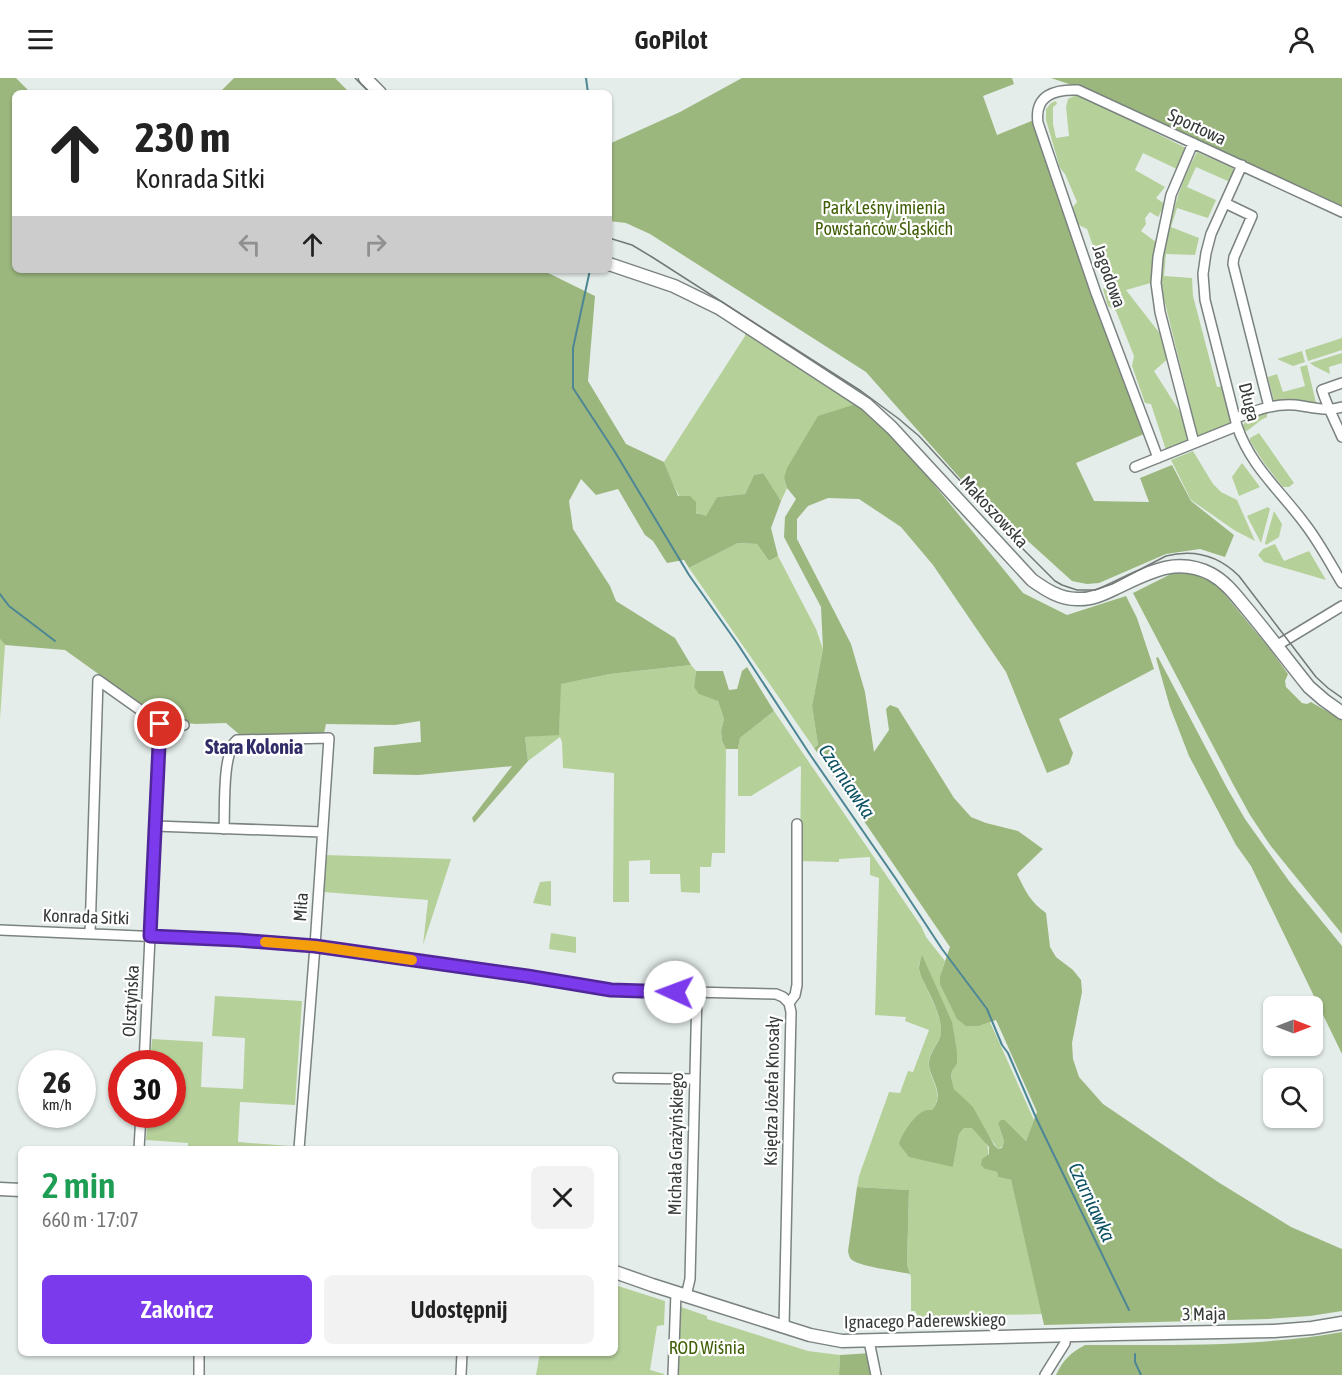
<!DOCTYPE html>
<html lang="pl">
<meta charset="utf-8">
<style>
body{margin:0;font-family:"Asap Condensed",sans-serif;background:#f2f2f2;color:#222;height:100vh;display:flex;flex-direction:column;font-size:22px;white-space:nowrap}
*{box-sizing:border-box;margin:0}
p{font-size:20px;color:#767676}
.icon{flex:none;width:33px;height:33px;fill:none;stroke:currentColor;stroke-width:2;stroke-linecap:round;stroke-linejoin:round}
.map{position:relative;flex:1;overflow:hidden}
.panel{position:absolute;left:18px;top:1068px;width:600px;height:210px;display:flex;flex-direction:column;background:#fff;border-radius:9px;box-shadow:0 2px 4px #0004}
.panel>*{flex:none}
.banner{position:absolute;left:12px;top:12px;width:600px;height:183px;border-radius:9px;box-shadow:0 2px 4px #0004;background:#fff;color:#222;overflow:hidden}
.needle{width:39px;rotate:90deg}
.fabs{position:absolute;left:1263px;top:918px;display:grid;gap:12px}
.fabs a{display:grid;place-items:center;width:60px;height:60px;border-radius:9px;background:#fff;box-shadow:0 2px 4px #0004;font-size:30px}
.speed{position:absolute;left:18px;top:972px;display:flex;gap:12px;font-size:30px;font-weight:700;text-align:center}
.speed>*{display:grid;place-content:center;width:78px;height:78px;border-radius:50%;background:#fff;box-shadow:0 2px 4px #0004;line-height:1}
.speed small{font-size:15px;font-weight:400}
.speed .limit{border:9px solid #d22;background:#fff;color:#111}
.pin{position:absolute;display:grid;place-items:center;width:51px;height:51px;color:#fff;margin:-26px;border:3px solid #fff;border-radius:50%;box-shadow:0 2px 6px #0007}
.me{position:absolute;width:66px;margin:-33px;rotate:272deg;stroke-linejoin:round;filter:drop-shadow(0 0 4px #0008)}
.turn{display:flex;align-items:center;gap:21px;height:126px;padding:0 24px;font-size:27px}
.turn .icon{width:78px;height:78px;stroke-width:2.5}
.turn b{display:block;font-size:42px;line-height:51px}
.lanes{display:flex;align-items:center;height:57px;padding:0 24px;background:#0003;justify-content:center;gap:30px;direction:ltr}
.lanes .off{opacity:.35}
.round{display:grid;place-items:center;flex:none;width:63px;height:63px;border-radius:9px;background:#f2f2f2}
.summary{display:flex;align-items:center;justify-content:space-between;height:102px;padding:0 24px}
h1{font-size:36px;font-weight:600;line-height:45px;color:#1e9e55}
.cta{display:flex;gap:12px;margin-top:auto;padding:12px 24px}
.cta a{flex:1;height:69px;border-radius:9px;background:#7c3aed;color:#fff;font-size:24px;font-weight:600;line-height:69px;text-align:center}
.cta a+a{background:#f2f2f2;color:#222}
header{display:flex;justify-content:space-between;align-items:center;height:78px;padding:0 24px;background:#fff;font-size:27px;font-weight:600}
.map>svg:first-child{display:block}
.green{fill:#b6d09a}
.forest{fill:#9cb77e}
.lines{fill:none;stroke-linecap:round;stroke-linejoin:round}
.stream{stroke:#4d8694;stroke-width:2}
.minor-casing{stroke:#7b8380;stroke-width:12}
.major-casing{stroke:#7b8380;stroke-width:15}
.minor{stroke:#fff;stroke-width:9}
.major{stroke:#fff;stroke-width:12}
.tram{stroke:#727875;stroke-width:1.5}
.route-casing{stroke:#51269a;stroke-width:15}
.route{stroke:#7c3aed;stroke-width:10}
.slow{stroke:#f59e0b;stroke-width:10}
.labels{text-anchor:middle;stroke-width:4.5;stroke-linejoin:round;paint-order:stroke}
.street-label{font-size:18px;fill:#363a38;stroke:#fff}
.park-label{font-size:18px;fill:#3f5e05;stroke:#fff}
.neighbourhood-label{font-size:20px;font-weight:bold;fill:#312d68;stroke:#fff}
.water-label{font-size:20px;font-style:italic;fill:#0e5363;stroke:#fff}
</style>
<header><svg class="icon" aria-label="menu" viewBox="0 0 24 24"><path d="M4 6h16M4 12h16M4 18h16"/></svg>GoPilot<svg class="icon" aria-label="person" viewBox="0 0 24 24"><circle cx="12" cy="8" r="4"/><path d="M4 21q1-7 8-7t8 7"/></svg></header>
<div class="map">
<svg width="1342" height="1297" viewBox="0 0 1342 1297">
<rect width="100%" height="100%" fill="#e4edea"/>
<path class="green" d="M1078,16L1186,70L1177,91L1143,75L1135,92L1165,109L1156,120L1165,126L1158,139L1150,134L1145,140L1146,146L1141,153L1160,167L1154,204L1126,212L1168,266L1171,278L1154,293L1189,348L1191,362L1166,372L1151,326L1145,325L1132,288L1134,278L1116,233L1108,228L1103,211L1107,208L1087,151L1077,146L1073,129L1077,124L1065,96L1060,90L1046,42V31L1051,25L1056,23L1057,26L1053,29V46L1056,60L1069,58L1066,29L1068,21Z
M1197,74L1233,90L1234,95L1230,104L1196,89L1187,109L1216,122L1208,140L1177,130L1171,149L1199,160L1195,177L1166,176L1164,198L1192,200L1193,218L1217,309L1225,308L1233,345L1198,359L1163,217C1162,208 1161,198 1162,189C1162,177 1166,164 1169,152C1175,125 1183,99 1197,74Z
M745,254L856,326L784,400L787,410L781,423L762,395L754,397L745,416L717,419L706,439C679,429 674,408 664,384L745,258Z
M1342,260V272L1308,283L1305,272Z
M1302,273L1305,284L1293,288L1277,281Z
M1342,275V285L1329,289L1330,296L1314,288L1310,285Z
M1307,287L1316,325L1315,327L1274,324L1268,299L1277,296L1283,314L1305,308L1300,289Z
M1267,335V339L1261,342L1247,353L1244,352L1243,347C1248,338 1257,336 1267,335Z
M1259,355L1294,405L1289,409H1283L1264,385L1250,363V360Z
M1193,373L1213,406L1221,414L1237,422L1255,463L1234,452L1191,422L1171,382Z
M1242,385L1260,409L1239,418L1232,399Z
M1268,429L1270,431L1261,465L1247,438Z
M1274,433L1282,446L1279,459L1266,467L1265,465Z
M738,465L757,466L769,483L778,478L816,551L823,571L812,628L818,667L814,670L689,490Z
M1275,466L1284,483L1309,473L1326,502L1264,484L1258,477L1263,471Z
M0,561L5,567L0,641Z
M691,587L696,593L694,609L718,623L724,641L721,653L722,663L726,671L725,775H712L711,789H700V815L681,814L680,796H650V782L629,783V824H613L614,695L563,690L562,664L560,659L528,683L525,659L559,656L560,606L610,596Z
M774,633L921,848L926,859L945,883L940,898L979,948L990,944L1034,1042L1026,1063L1005,1042L998,1045L1004,1063L1002,1069L998,1071L954,1011L951,1000L952,993L957,986V974L922,878C921,881 918,887 919,891C919,895 923,900 924,904C930,919 941,937 941,953C941,966 927,973 929,988C930,1002 945,1016 932,1032L953,1089L959,1056L964,1050L972,1049C988,1068 992,1065 985,1091L997,1094L998,1099L1011,1102L1042,1236L918,1239L915,1233H911V1199L907,1187L909,1112L857,1109L859,1098L889,1014L900,1015L908,993L913,994L929,952L905,943L906,939L875,937L879,800L870,797V779L839,781V784L800,783L801,689L800,688L751,718H738V671L740,660Z
M325,777L451,781L423,867L428,822L323,814Z
M551,803V828L533,825L540,804Z
M551,855L576,859V875L549,871Z
M215,918L302,923L295,1027L240,1024L238,1064L290,1068V1071H188V1065L146,1062L148,1037L172,1036V986L150,985L152,961L203,964L201,1009L243,1011L245,960L212,958Z
M615,1207L665,1223L664,1247L657,1248L650,1292L664,1296V1297H536L540,1275H615Z
M681,1229L707,1238V1241L808,1273L840,1277L839,1297H678Z"/>
<path class="forest" d="M0,0H16L31,15H15V192H542L595,218L588,303L626,366L664,384L678,418H690L696,424V435L706,438L717,419L745,416L754,397L763,395L781,423L771,450L778,478L769,483L757,466L738,465L689,490L684,482L667,485L653,463L645,457L618,411L596,417L581,401L569,423L573,451L610,508L616,523L675,560L691,587L610,596L561,606L559,657L525,659L528,683L474,745L472,740L512,688L418,697L373,696L374,669L421,664L420,643L395,647L326,646L324,655L240,657L226,645L196,646L164,643L65,572L5,567L0,561Z
M234,0H335L350,15H219Z
M742,0H1012L1014,6L983,18L997,57L1034,42L1144,356L1076,385L1094,423L1149,424L1140,400L1172,387L1191,423L1234,457L1225,479L1200,471L1166,476L1099,505L1087,506L1072,503L967,408L866,294L650,156L626,145L609,143V66L680,34Z
M1051,0H1342V130L1078,9Z
M856,326L885,351L927,398L1023,515L1067,537L1126,518L1137,540L1154,591L1059,641L1073,675L1069,686L1047,695L1006,594L933,487L901,449L859,421L828,420L808,428L797,441V461L851,566L865,614L874,674L889,652L886,631L890,627L898,630L954,720L971,739L986,745L1018,753L1043,771L1017,796C1025,812 1030,824 1046,835L1050,869L1056,879L1073,892L1081,902L1082,914L1072,965L1073,981L1079,999L1103,1026L1218,1104L1291,1149L1342,1171V1233L1310,1238L1268,1241L1044,1247L1011,1102L998,1099L997,1094L985,1091L981,1087L982,1081L989,1076V1069L972,1050H964L959,1056L953,1089L909,1079L899,1066C901,1057 914,1038 922,1034C925,1032 928,1032 932,1032C946,1016 930,1001 929,987C928,973 941,966 941,953C941,936 930,918 924,904C922,900 919,894 919,890C919,887 921,880 922,877L952,944L957,974V986L952,993L951,999L954,1011L973,1029L994,1067L998,1071L1002,1070L1004,1063L998,1045L1001,1042H1005L1026,1063L1037,1034L996,942L979,948H966L957,941L940,906V898L950,869L814,670L818,667L812,628L823,571L821,529L784,459L785,439L796,421L787,410L784,400L787,390L818,338Z
M1175,494L1193,495L1204,498L1221,512L1270,571L1288,596L1285,603L1286,609L1302,625L1307,626L1311,624L1342,642V856L1270,767L1250,737L1233,706L1133,515Z
M1158,579L1227,710L1245,741L1289,803L1342,868V976L1251,788L1236,767L1189,678L1170,629L1156,580Z
M747,589L774,633L740,660L738,671H726L722,663L721,653L724,641L718,623L699,616L694,609L696,593H723L729,612L737,611L742,593Z
M857,1109L909,1112L907,1187L910,1196C897,1193 862,1189 852,1182C849,1179 849,1177 848,1173Z
M1342,1254V1297H1056C1063,1282 1070,1275 1085,1267C1170,1267 1258,1269 1342,1254Z
M871,1275L875,1297H839L840,1277Z"/>
<g class="lines">
<path class="stream" d="M586,0L588,15
M590,192L573,270V310L615,374L689,497L737,565L811,678L896,801L942,871L987,931L1002,967L1008,975L1037,1042L1129,1232
M0,516L9,528L55,563
M1135,1276V1284L1141,1297"/>
<g class="minor-casing">
<path id="minor" d="M1193,65L1171,117L1158,179L1156,205L1160,234L1194,365
M1242,87L1211,156L1206,175L1203,196L1205,222L1237,348C1251,389 1280,412 1305,446C1319,464 1330,485 1342,505
M1225,125L1252,138L1234,179L1233,186L1269,329
M1342,305L1322,312C1327,328 1335,343 1342,359
M1236,340C1255,333 1274,325 1295,327C1312,329 1325,334 1342,329
M1158,380L1096,215L1038,45C1034,17 1055,11 1078,12L1342,134
M1135,389L1237,348
M1276,568L1342,528
M155,748L322,754
M224,751C225,731 222,674 237,662L329,660L315,868L299,1071
M0,852L279,864L315,868L527,898L611,912L776,916L783,919L789,925
M90,856L98,602L160,646L184,647
M144,986L160,646
M618,1000L694,1001
M139,1071L141,1036
M686,1218L690,1201L697,914
M784,1249L791,934L789,925L795,917L797,907V746
M869,1263L876,1297
M199,1275V1297
M461,1297L462,1275
M673,1297L676,1215
M1045,1297L1065,1265L1066,1257"/>
</g>
<g class="major-casing">
<path id="major" d="M365,0L380,15
M609,186L674,208L719,230L866,326L892,350L1032,502C1046,512 1060,521 1077,521C1091,522 1104,516 1116,510C1148,495 1176,478 1211,496C1226,504 1236,518 1247,531C1268,556 1288,583 1309,609L1324,622L1342,635
M0,1111L21,1112
M615,1194L652,1207L810,1257L842,1263L1115,1256L1274,1253L1312,1250L1342,1245"/>
</g>
<use href="#minor" class="minor"/>
<use href="#major" class="major"/>
<path class="tram" d="M355,0L370,15
M609,160L632,167L652,179L861,313L899,341L919,358L1022,470L1055,503L1062,507L1077,512H1095L1112,506L1166,478C1194,471 1219,478 1239,498L1316,599L1328,610L1342,620"/>
</g>
<g class="lines">
<g class="route-casing">
<path id="route" d="M160,646L150,858L238,862L315,868L527,898L611,912L675,914"/>
</g>
<use href="#route" class="route"/>
<path class="slow" d="M265,864L315,868L412,882"/>
</g>
<g class="labels">
<g class="street-label">
<text transform="translate(1197 49) rotate(25)" y="6">Sportowa</text>
<text transform="translate(1109 198) rotate(70)" y="6">Jagodowa</text>
<text transform="translate(1249 324) rotate(76)" y="6">Długa</text>
<text transform="translate(994 434) rotate(47)" y="6">Makoszowska</text>
<text transform="translate(301 829) rotate(-86)" y="6">Miła</text>
<text transform="translate(86 839) rotate(2)" y="6">Konrada Sitki</text>
<text transform="translate(131 923) rotate(-87)" y="6">Olsztyńska</text>
<text transform="translate(772 1013) rotate(-89)" y="6">Księdza Józefa Knosały</text>
<text transform="translate(676 1066) rotate(-89)" y="6">Michała Grażyńskiego</text>
<text transform="translate(1204 1236) rotate(-1)" y="6">3 Maja</text>
<text transform="translate(925 1243) rotate(-1)" y="6">Ignacego Paderewskiego</text>
</g>
<g class="park-label">
<text x="884" y="136">Park Leśny imienia<tspan x="884" dy="21">Powstańców Śląskich</tspan></text>
<text x="707" y="1276">ROD Wiśnia</text>
</g>
<g class="neighbourhood-label">
<text x="254" y="676">Stara Kolonia</text>
</g>
<g class="water-label">
<text transform="translate(847 703) rotate(56)" y="7">Czarniawka</text>
<text transform="translate(1092 1124) rotate(65)" y="7">Czarniawka</text>
</g>
</g>
</svg>
<div class="fabs">
<a><svg class="needle" viewBox="-14 -14 28 28"><path d="M0-13l5 13h-10z" fill="#e53935"/><path d="M0 13l5-13h-10z" fill="#767676"/></svg></a>
<a><svg class="icon" aria-label="search" viewBox="0 0 24 24"><circle cx="10" cy="10" r="6"/><path d="M15 15l6 6"/></svg></a>
</div>
<div class="speed"><div>26<small>km/h</small></div><div class="limit">30</div></div>
<div class="pin" style="left:160px;top:646px;background:#d93025"><svg class="icon" aria-label="arrive" viewBox="0 0 24 24"><path d="M6 21V4h12l-3 4 3 4H6"/></svg></div>
<svg class="me" style="left:675px;top:914px" viewBox="-20 -20 40 40"><circle r="19" fill="#fff"/><path d="M0-13L10 11 0 6-10 11z" fill="#7c3aed"/></svg>
<div class="banner">
<div class="turn"><svg class="icon" aria-label="ahead" viewBox="0 0 24 24"><path d="M12 20V5M6 11l6-6 6 6"/></svg><div><b>230 m</b>Konrada Sitki</div></div>
<div class="lanes"><svg class="icon off" aria-label="left" viewBox="0 0 24 24"><path d="M17 20v-9H6M10 6l-5 5 5 5"/></svg><svg class="icon" aria-label="ahead" viewBox="0 0 24 24"><path d="M12 20V5M6 11l6-6 6 6"/></svg><svg class="icon off" aria-label="right" viewBox="0 0 24 24"><path d="M7 20v-9h11M14 6l5 5-5 5"/></svg></div>
</div>
<section class="panel">
<div class="summary"><div><h1>2 min</h1><p>660 m · 17:07</p></div><a class="round"><svg class="icon" aria-label="close" viewBox="0 0 24 24"><path d="M6 6l12 12M18 6L6 18"/></svg></a></div>
<div class="cta"><a>Zakończ</a><a>Udostępnij</a></div>
</section>
</div>
